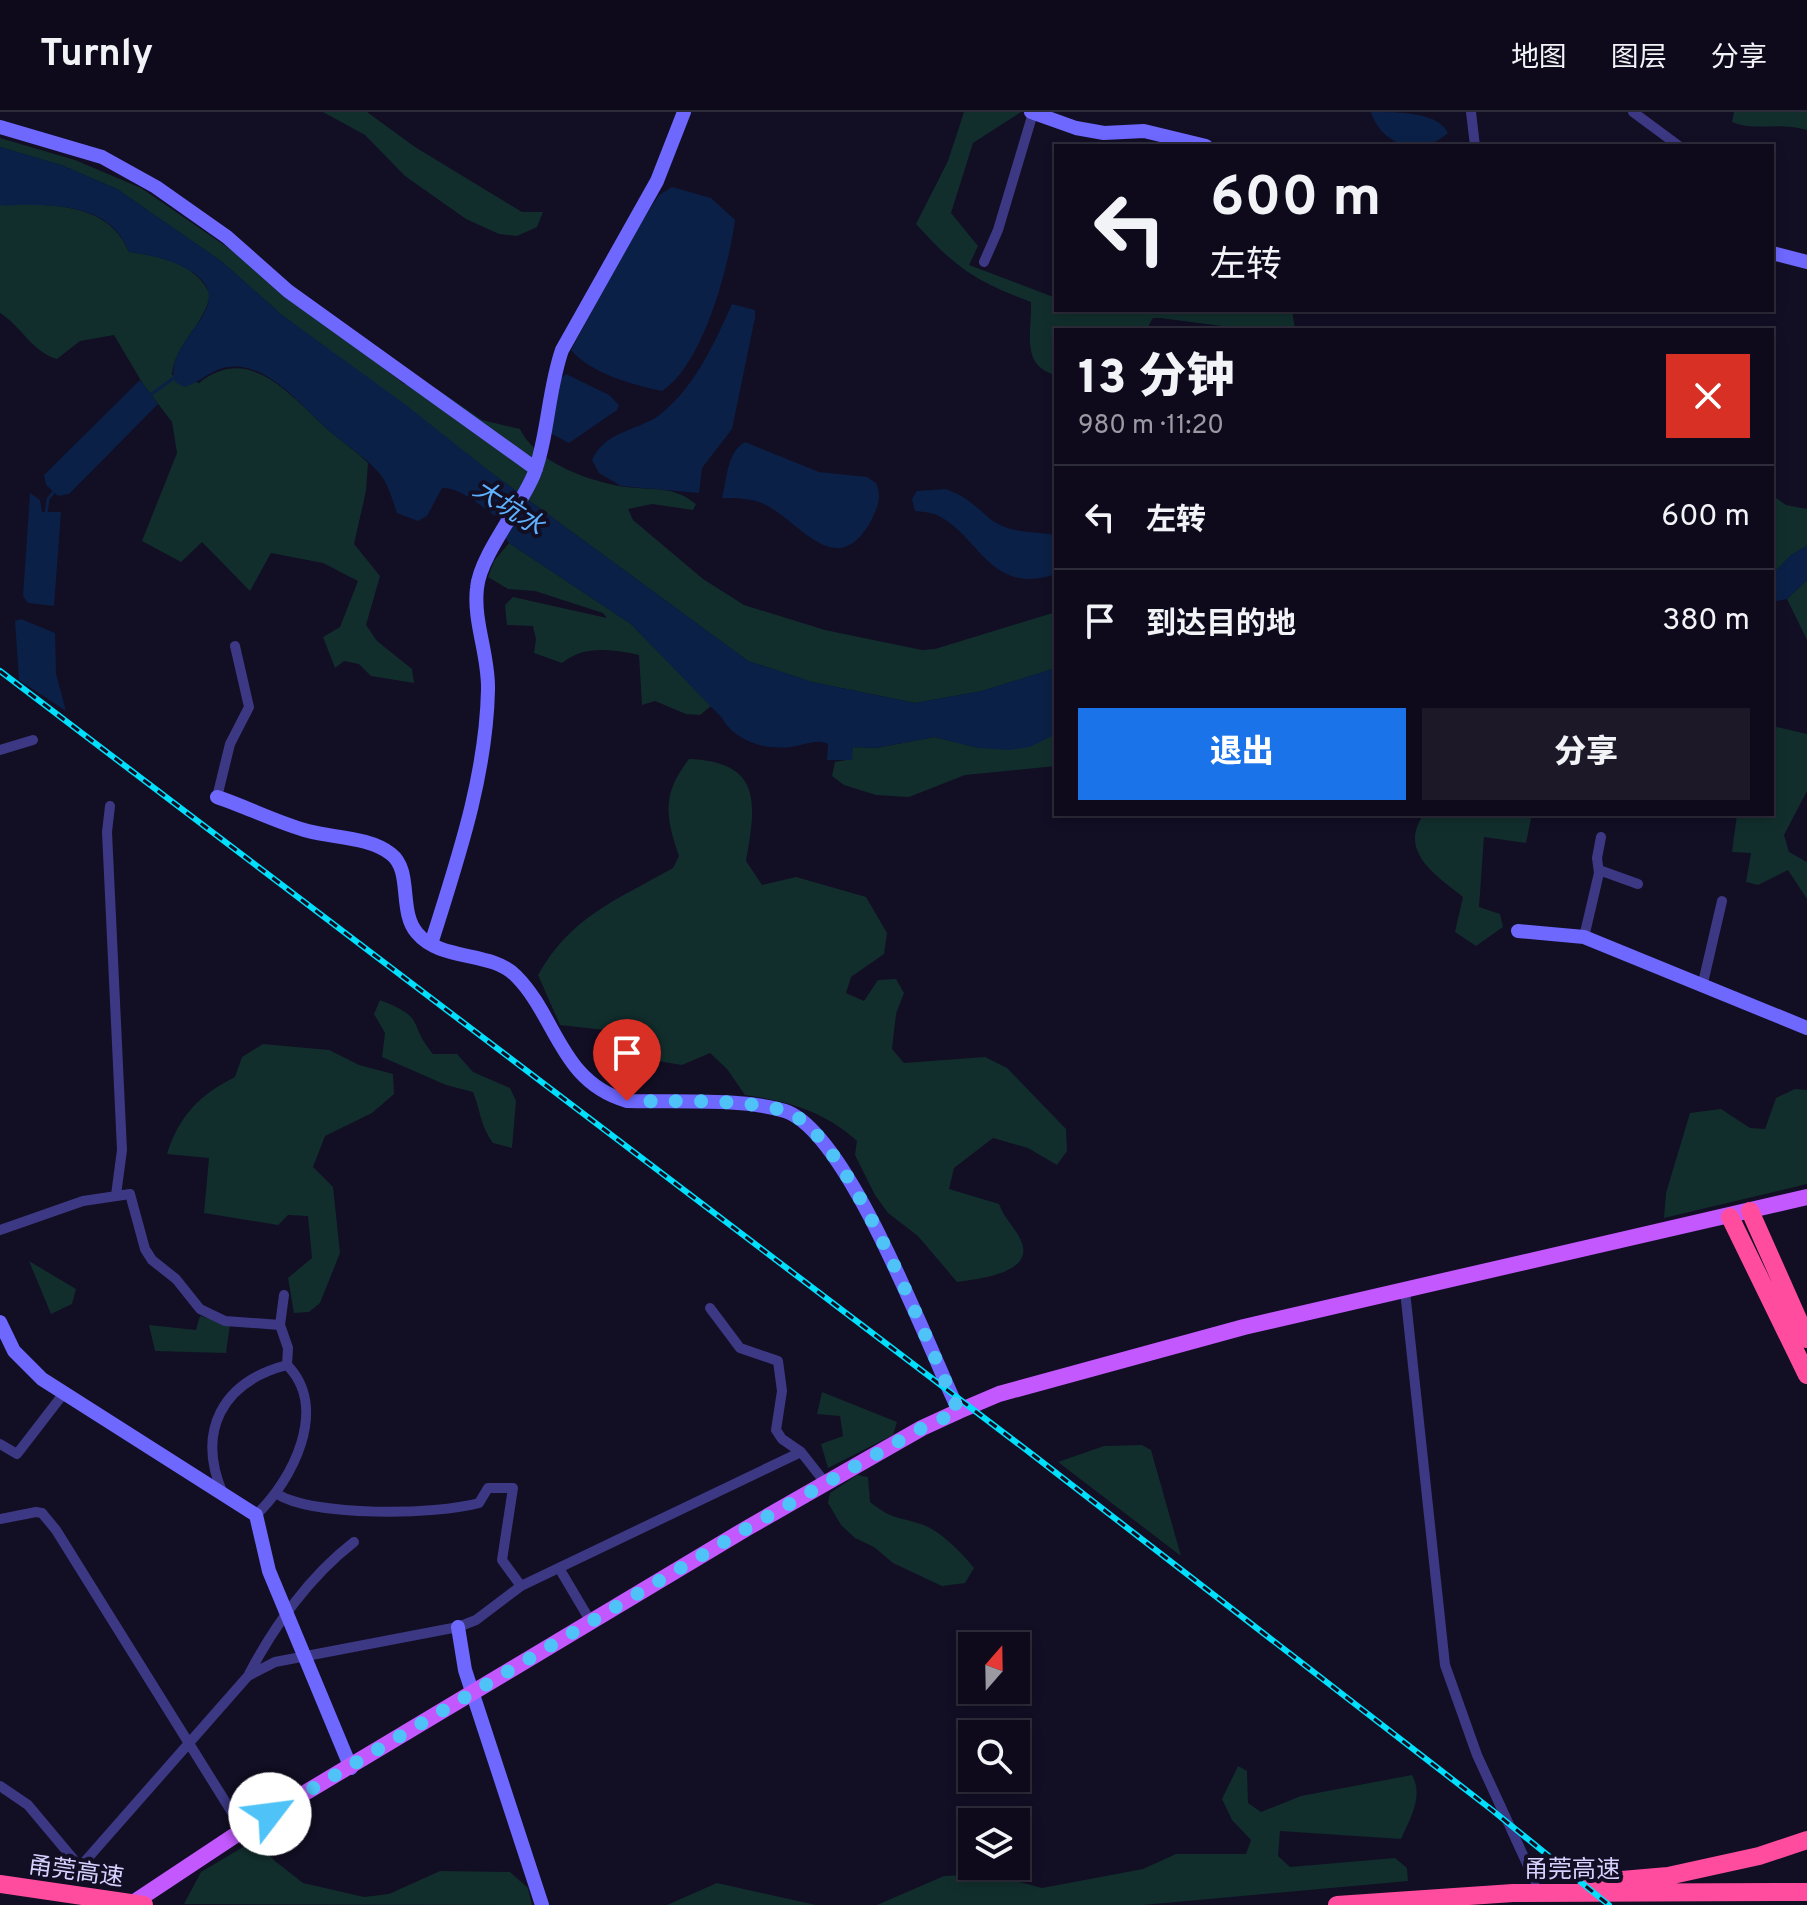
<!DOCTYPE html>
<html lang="zh">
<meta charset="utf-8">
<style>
body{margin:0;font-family:Overpass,"Noto Sans SC",sans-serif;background:#1c1828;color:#f1f3f6;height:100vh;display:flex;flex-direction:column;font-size:30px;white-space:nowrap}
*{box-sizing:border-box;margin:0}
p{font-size:26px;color:#9b9aa3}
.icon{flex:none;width:44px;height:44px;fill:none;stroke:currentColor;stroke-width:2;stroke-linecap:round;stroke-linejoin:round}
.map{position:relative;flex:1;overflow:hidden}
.panel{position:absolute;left:1054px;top:216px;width:720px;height:488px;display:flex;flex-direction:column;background:#0e0a1b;border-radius:0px;box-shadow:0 4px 12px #0003,0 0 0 2px #2e2b3a}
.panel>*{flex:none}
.guide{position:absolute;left:1054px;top:32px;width:720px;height:168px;border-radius:0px;box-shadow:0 4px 12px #0003,0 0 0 2px #2e2b3a;background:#0e0a1b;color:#f1f3f6;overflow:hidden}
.needle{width:52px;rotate:20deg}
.controls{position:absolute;left:958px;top:1520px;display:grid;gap:16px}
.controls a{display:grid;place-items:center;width:72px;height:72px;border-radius:0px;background:#0e0a1b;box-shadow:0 4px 12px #0003,0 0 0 2px #2e2b3a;font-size:40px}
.pin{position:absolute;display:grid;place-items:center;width:68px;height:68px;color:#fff;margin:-82px -34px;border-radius:50% 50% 50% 0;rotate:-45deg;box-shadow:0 0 8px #0007}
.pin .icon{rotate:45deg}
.me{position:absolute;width:88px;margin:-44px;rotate:60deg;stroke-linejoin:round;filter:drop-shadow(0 0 6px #0008)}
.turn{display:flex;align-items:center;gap:28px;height:168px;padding:0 24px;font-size:36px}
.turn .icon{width:104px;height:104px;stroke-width:2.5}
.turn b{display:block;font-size:56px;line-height:68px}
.round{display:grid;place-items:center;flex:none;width:84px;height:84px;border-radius:0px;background:#1c1828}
.head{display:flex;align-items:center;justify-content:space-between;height:136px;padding:0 24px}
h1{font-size:48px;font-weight:800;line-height:60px}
.action{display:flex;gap:16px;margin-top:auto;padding:16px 24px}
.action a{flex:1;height:92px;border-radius:0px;background:#1a73e8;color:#fff;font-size:32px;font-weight:800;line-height:92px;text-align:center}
.action a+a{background:#1c1828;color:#f1f3f6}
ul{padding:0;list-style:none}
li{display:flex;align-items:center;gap:24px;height:104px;padding:0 24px;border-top:2px solid #2e2b3a}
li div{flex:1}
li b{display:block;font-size:30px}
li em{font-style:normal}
header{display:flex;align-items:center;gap:48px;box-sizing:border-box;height:112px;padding:0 40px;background:#0e0a1b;border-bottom:2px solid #2e2b3a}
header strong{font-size:38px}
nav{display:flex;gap:44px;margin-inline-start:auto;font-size:28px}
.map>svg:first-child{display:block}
.green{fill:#112e2d}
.water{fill:#0b2046}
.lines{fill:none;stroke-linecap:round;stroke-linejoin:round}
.stream{stroke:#0b2046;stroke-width:3}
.street{stroke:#3c3883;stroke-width:10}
.secondary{stroke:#6e68ff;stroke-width:14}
.primary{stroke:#c358ff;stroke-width:16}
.highway{stroke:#ff4c9f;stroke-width:18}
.rail-casing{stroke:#00dffc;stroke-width:6}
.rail{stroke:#120e24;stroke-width:3;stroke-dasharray:9;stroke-linecap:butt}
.highway-bridge{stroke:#ff4c9f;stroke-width:18}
.route{stroke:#4fc3f7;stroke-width:14;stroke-dasharray:0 25.2}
.labels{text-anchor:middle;stroke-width:8;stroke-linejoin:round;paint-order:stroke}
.street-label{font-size:24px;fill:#d7d1ff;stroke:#120e24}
.water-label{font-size:26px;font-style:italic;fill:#5fb2ff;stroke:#120e24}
</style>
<header>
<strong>Turnly</strong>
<nav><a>地图</a><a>图层</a><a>分享</a></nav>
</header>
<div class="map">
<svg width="1807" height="1793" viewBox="0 0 1807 1793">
<rect width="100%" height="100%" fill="#120e24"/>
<path class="green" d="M323,0H367L415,35L522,100H543L537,115L517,124L499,122L466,107L405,64L365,23Z
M964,0H1021L973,31L951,101L978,134L969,153L1056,186V198H1292L1295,217L1253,218L1160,206H1153L1146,218H1056V263C1020,254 1032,221 1031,190C975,169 956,156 916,112L948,49Z
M1734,0H1807V18C1778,9 1755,20 1732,10Z
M0,26L75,48L141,76L233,139L404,272L437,277L482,308L520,317C536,351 591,370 626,375C654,378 674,374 696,392L693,398L652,392L628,397L633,408L703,467L744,493L825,518L922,538L935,537L1056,500V556L982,579L915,591L812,570L748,549L493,362L282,203L221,149L117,77L61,53L0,35Z
M18,92C61,93 110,94 129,140C159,144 198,152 210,183C204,214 175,231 172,263L199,271C249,231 289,282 325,315C339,328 355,338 368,351L366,379L354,432L380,464L366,513L377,529L412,557L414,571L371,564L359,552L344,549L335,556L323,525L340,515L358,469L323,451L271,441L250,479L202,430L181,450L142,429L177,341L172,310L143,272L114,223L80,229L57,247C32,240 22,215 0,201V93Z
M1772,383L1786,393L1807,397V434L1791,443L1778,457H1772Z
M509,431L631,512L711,594L700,603L686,602L655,589L642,593L639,543C613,537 583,533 562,551L534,541L536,527L533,514L507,513L505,493L513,485L607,506L603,501L535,479L508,477L488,465L494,449Z
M1807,468V528L1787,487Z
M1772,614L1807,622V679L1784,723L1789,740L1807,750V787L1788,758L1758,773L1746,770L1751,741L1732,740L1737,702H1772Z
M1056,622V654L965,663L909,685L876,683L844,673L832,664L835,650L852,647V635L876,636L934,625L979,636L1044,627Z
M689,647C763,650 756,692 746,749L762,773L796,765L866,785L887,821L884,842L851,865L846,881L864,889L878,868L896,867L904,881L896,902L892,937L904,951L985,945L1007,956L1066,1017L1067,1039L1057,1053L1028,1036L993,1026L954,1056L949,1077L999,1092C1005,1108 1018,1119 1022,1131C1033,1162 976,1167 957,1170L918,1124L888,1101L875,1083L855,1043L857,1029C824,999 788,989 745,983L727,957L710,941L682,953L640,946L613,919L560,913L538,863C571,804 617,788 673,756L679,744C665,703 662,682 689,647Z
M1424,702H1532L1526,731L1484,725L1479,795L1500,802L1503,815L1476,834L1455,820L1463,785C1437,764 1397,740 1424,702Z
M380,888C428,907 406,909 433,942H457L473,960L510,976L516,989L512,1036L493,1031C480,1013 481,1000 473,980L446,973L382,945L385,921L374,902Z
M263,932L329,938L359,953L393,962L394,982L372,1001L325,1024L313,1055L333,1075L340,1141L320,1191L309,1200L294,1201L288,1166L312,1146L308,1104L288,1103L278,1113L204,1101L209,1046L167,1042C179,1004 199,983 235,965L242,945Z
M1795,977L1807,978V1072L1664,1106L1666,1081L1690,1001L1721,997L1750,1016L1765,1017L1776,986Z
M29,1149L76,1177L72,1192L51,1202Z
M200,1204L230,1212L226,1241L155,1239L149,1213L196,1218Z
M822,1280L897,1310L893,1323L828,1356L821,1332L843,1324L840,1304L817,1302Z
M1142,1333L1151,1338L1181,1444L1058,1350L1104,1334Z
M857,1363L868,1365L870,1390C893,1408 896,1404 921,1412C941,1419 961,1440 974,1456L965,1471L942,1474L893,1451L874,1435L855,1426L841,1413L828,1391L830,1381Z
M1238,1654L1247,1659L1248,1691L1261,1700L1301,1684L1412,1663C1424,1684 1410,1707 1401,1727L1280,1719L1278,1744L1290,1755L1395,1746L1407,1756L1408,1769L1143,1793H877L944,1764L990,1762L1042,1776L1143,1757L1176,1742H1246L1251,1728L1232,1708L1222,1687Z
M255,1728L275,1749L303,1771L364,1785L389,1782L440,1759L510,1760L528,1776L532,1793L184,1792L201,1760Z
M717,1771L816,1793H667Z"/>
<path class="water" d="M1371,0C1399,0 1438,0 1448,21C1422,45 1382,35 1371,0Z
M0,35L61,53L117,77L221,149L282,203L406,293L493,362L748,549L812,570L915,591L982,579L1056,556V622L1030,635L1009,638L979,636L934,625L876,636L853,635L852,648H827L828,632C816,626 803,634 790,635C764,638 735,629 722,606L631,512L509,431L499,416L500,407C484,397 461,375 442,376L427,404L418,409L397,401C393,389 388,372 380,362C364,343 342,331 324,314C300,292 265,249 228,255C211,257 200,271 184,275L175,270C161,227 246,193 189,158C170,147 151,143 129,140C112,96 67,93 25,93C16,92 9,95 0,93Z
M672,75L711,86L735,108C729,154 703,253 662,279C633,273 590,261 571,238L634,122L659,83Z
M732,192L755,198V206L732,317L702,356L699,381L621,374L599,361L592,348C606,317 641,319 662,301C695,274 715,230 732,192Z
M566,262L609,283L619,293L617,298L569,331L550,321L561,266Z
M140,268L158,292L69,382L58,384L46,373L44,363Z
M745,330L819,360L867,365L876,371C882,384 878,394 872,407C838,471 802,412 766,393C752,386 737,386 722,386C727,367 727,340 745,330Z
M946,377C970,386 975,395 993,409C1010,421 1036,420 1056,423V462C990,484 981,426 939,404C932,400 923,400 915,399L912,387L917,379Z
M30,381L40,388L42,400H61L54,494L28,491L23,484Z
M1807,434V468L1787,487L1772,490V457H1778L1791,443Z
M21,507L55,521L56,562L66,599L19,568L15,509Z"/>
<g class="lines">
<path class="stream" d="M149,284L175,265
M46,402L48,387L56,377"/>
<path class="street" d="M1471,0L1475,34
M1633,0L1679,34
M984,150L998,118L1033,1
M0,638L33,628
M217,685L230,632L249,595L235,534
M110,694L107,720L122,1038L116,1083
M1599,758L1638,772
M1584,825L1599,761L1597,746L1601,725
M1702,875L1722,789
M0,1118L83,1089L130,1082L145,1137L152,1148L176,1167L200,1197L225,1209L280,1213
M1405,1179L1445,1553L1477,1643L1535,1769
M710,1196L740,1236L778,1249L782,1279L776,1318L782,1327L801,1340L827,1373
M0,1332L17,1342L64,1281
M223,1382C196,1319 222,1270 287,1253L288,1236L280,1213L284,1183
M277,1382C314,1405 436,1403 479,1391L488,1376H513L502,1448L521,1474
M256,1403C292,1369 330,1296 287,1253
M0,1407L36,1400L42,1401L56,1418L243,1718
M559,1456L591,1510
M249,1562C274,1514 310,1464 354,1430
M0,1674L28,1693L80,1755L248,1564L275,1550L458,1515L476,1508L521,1474L801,1340"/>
<path class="secondary" d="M1031,0L1076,16L1104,21L1144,19L1206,34
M0,15L102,45L156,75L227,125L288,179L536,357
M1772,141L1807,150
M217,685C247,695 278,711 308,719C334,726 369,725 391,742C413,759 398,799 417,821C441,850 491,838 516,864C557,905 560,970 627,989C672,990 744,986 785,999C849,1020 927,1234 959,1299
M1518,819L1584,825L1807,916
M431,832C457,749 486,666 488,578C489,543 473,510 477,476C480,443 521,395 534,362C548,325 548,278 562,238L657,69L684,0
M0,1210L14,1239L42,1267L256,1403L269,1459L351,1656
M458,1515L465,1558L542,1793"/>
<path class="primary" d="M130,1793L243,1718L749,1415L922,1316L959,1299L999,1282L1244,1215L1807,1085"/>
<path class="highway" d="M1750,1099L1807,1227
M1730,1105L1807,1263
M1587,1771L1668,1764L1759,1744L1807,1728
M1337,1793L1513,1781L1807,1780"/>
<g class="rail-casing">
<path id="rail" d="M0,559L1033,1343L1492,1698L1609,1793"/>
</g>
<use href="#rail" class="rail"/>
<path class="highway-bridge" d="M0,1772L144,1793"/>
</g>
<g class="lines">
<path class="route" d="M270,1702L749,1415L922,1316L959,1299C927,1234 849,1020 785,999C743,986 672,990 627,989"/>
</g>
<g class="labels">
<g class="street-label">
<text x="1572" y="1765">甬莞高速</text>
<text transform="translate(76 1759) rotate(8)" y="8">甬莞高速</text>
</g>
<g class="water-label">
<text transform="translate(509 395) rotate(33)" y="9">大坑水</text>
</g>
</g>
</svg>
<div class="controls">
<a><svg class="needle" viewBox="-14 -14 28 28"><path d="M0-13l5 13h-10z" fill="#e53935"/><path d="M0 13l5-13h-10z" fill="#9b9aa3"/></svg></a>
<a><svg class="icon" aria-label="search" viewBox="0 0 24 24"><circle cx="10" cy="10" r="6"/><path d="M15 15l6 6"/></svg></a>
<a><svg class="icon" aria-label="layers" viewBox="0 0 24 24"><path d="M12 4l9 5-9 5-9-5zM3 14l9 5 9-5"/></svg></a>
</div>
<div class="pin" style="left:627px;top:989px;background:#d93025"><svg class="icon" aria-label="arrive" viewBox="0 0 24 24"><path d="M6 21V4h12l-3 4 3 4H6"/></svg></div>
<svg class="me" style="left:270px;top:1702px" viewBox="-20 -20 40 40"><circle r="19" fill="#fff"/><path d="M0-13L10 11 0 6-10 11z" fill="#4fc3f7"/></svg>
<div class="guide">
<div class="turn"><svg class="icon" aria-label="left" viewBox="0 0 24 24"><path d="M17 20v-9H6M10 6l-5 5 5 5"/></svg><div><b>600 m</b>左转</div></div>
</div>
<section class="panel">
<div class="head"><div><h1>13 分钟</h1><p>980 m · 11:20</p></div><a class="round" style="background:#d93025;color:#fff"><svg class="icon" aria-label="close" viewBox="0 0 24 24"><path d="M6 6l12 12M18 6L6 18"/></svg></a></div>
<ul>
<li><svg class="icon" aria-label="left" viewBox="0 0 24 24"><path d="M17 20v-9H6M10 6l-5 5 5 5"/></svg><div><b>左转</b></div><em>600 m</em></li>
<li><svg class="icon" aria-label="arrive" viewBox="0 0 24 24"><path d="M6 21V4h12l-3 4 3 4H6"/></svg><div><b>到达目的地</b></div><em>380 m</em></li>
</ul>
<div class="action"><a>退出</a><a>分享</a></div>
</section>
</div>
